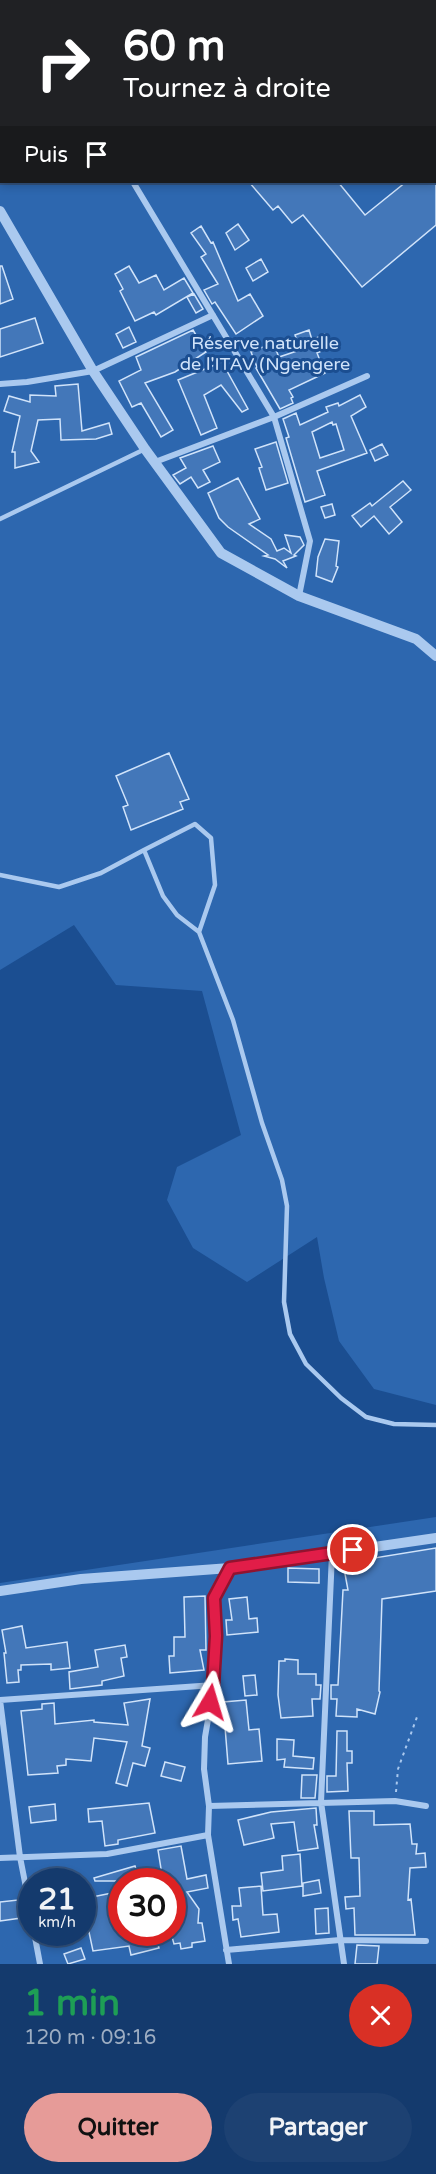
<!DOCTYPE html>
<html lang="fr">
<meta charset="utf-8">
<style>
body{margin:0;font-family:"Varela Round",sans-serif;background:#1d4172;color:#f1f3f6;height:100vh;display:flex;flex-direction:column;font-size:22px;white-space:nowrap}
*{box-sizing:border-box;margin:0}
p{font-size:20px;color:#9dadc2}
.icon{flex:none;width:33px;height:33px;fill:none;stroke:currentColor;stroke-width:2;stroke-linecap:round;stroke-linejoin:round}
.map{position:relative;height:1964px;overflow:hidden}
.panel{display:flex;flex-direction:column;background:#143a6d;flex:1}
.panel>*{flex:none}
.banner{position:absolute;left:0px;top:0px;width:436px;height:183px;box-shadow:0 3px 9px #0003,0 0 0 2px #335480;background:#202124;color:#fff;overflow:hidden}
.speed{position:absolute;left:18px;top:1868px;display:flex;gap:12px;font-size:30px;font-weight:700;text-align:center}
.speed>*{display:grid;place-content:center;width:78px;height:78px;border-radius:50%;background:#143a6d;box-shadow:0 3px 9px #0003,0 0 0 2px #335480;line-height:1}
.speed small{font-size:15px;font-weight:400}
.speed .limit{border:9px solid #d22;background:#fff;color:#111}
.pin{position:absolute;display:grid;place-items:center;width:51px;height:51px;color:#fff;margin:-26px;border:3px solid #fff;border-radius:50%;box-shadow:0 2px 6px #0007}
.me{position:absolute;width:66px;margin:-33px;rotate:7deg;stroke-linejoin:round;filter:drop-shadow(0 0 4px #0008)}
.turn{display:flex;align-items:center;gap:21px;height:126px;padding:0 24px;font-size:27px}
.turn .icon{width:78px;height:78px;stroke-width:2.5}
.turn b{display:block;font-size:42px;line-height:51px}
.then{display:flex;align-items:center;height:57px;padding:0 24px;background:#0003;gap:12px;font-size:22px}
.round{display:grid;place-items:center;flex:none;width:63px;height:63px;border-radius:32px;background:#1d4172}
.head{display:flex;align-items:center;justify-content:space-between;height:102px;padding:0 24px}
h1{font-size:36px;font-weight:700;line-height:45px;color:#1e9e55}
.primary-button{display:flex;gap:12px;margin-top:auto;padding:12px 24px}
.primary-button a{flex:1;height:69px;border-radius:36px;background:#e69b98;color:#111;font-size:24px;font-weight:700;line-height:69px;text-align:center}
.primary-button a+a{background:#1d4172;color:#f1f3f6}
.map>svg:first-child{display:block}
.green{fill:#2d67af;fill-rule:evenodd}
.building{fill:#4377b9;stroke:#d0e3fa;stroke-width:1.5;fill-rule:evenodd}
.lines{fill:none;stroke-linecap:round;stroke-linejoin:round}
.path{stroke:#aac9ef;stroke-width:2;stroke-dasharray:3 4.5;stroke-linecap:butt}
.service{stroke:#aac9ef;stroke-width:4.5}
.minor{stroke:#aac9ef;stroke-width:6}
.tertiary{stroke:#aac9ef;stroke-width:10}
.route-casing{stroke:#92132f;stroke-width:15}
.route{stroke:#e11d48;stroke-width:10}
.labels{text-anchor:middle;stroke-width:6;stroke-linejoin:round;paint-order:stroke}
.park-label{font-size:18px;fill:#d0e3fa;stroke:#1b4e91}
</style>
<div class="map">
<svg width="436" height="1964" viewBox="0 0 436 1964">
<rect width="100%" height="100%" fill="#1b4e91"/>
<path class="green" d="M0,0H436V1405L374,1389L339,1341L324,1278L317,1237L247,1282L193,1248L167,1200L177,1167L241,1135L202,991L116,985L74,925L0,970ZM2,2H435V182H2Z
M436,1517V1964H0V1583ZM32,1881H82V1932H32ZM122,1881H172V1932H122Z"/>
<path class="building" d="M249,182H338L365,215L406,182H436V225L362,287L303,215L292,223L278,206L273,210Z
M238,224L249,240L235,250L226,233Z
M201,226L211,243L213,242L238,301L250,294L263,316L236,334L215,302L212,304L204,290L218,284L201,257L206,254L191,233Z
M261,259L268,272L253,281L246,268Z
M0,266H2L13,299L0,304Z
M129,266L139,283L156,275L164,290L184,278L193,293L156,315L154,312L135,321L120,291L123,289L115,274Z
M194,294L203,309L196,313L187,297Z
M35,318L43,343L0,357V329Z
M129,327L136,342L123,348L116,334Z
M193,330L206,352L175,372L145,383L173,430L161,437L141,403L132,407L119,381L141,370L136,357Z
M309,330L312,340L325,334L330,347L317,353L325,373L289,390L293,397L291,398L293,403L280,409L256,368L257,367L251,352L273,343L279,357L300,350L295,335Z
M222,362L248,409L242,412L221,385L204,395L217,428L201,435L178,380Z
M78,384L82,431L109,423L112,434L96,439L61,440L60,419L38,420L31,451L39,462L15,468V452H12L20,416L4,411L9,396L30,402V395L56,396L55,386Z
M360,395L366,407L351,416L367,453L317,471L325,495L305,502L286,438L289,437L283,419L296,413L300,425L328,412L326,407L338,403L339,406ZM332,422L333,425L336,424L344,450L320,458L312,432Z
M276,442L288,483L266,490L259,468L262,467L255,449Z
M382,444L388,455L375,461L370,450Z
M213,446L220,462L203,470L210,482L198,488L191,477L180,484L173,475L186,468L180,458Z
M238,478L260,519L249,524L271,539L277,551L284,548L291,553L285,535L300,537L304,545L294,555L296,556L283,561L287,568L275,559L264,556L268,555L228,527L219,518L208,493Z
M403,481L411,490L390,507L402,522L389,534L374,516L361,527L352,516L370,503L372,506Z
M332,504L335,515L325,518L321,507Z
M325,539L339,541L336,566L338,567L332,582L316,576L318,557Z
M169,753L189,799L180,802L183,809L131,830L123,807L128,805L116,776Z
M436,1548V1591L382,1599L379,1691L380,1692L375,1714L357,1709V1717L336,1716L337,1699H331V1685H338L343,1590H348L343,1563Z
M288,1568L319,1569V1583L288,1582Z
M205,1596L206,1650H200L204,1670L170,1673L169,1656H174V1637H185L184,1597Z
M247,1597L249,1619L257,1618L258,1632L227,1635L226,1620H232L229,1599Z
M22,1626L26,1648L67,1642L70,1668L51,1670V1664L21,1665V1670H18L19,1682L7,1683L4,1653H6L2,1630Z
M125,1645L127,1657L121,1658L124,1676L102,1681V1685L70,1689L69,1672L98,1667L95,1650Z
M285,1659L298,1660V1674H316V1685H321L320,1699H312L313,1716L281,1718L278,1695L279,1661H285Z
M255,1675L257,1695L245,1696L243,1676Z
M150,1699L142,1746L150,1748L145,1766L133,1763L127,1786L116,1783L127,1742L94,1738L91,1761L66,1759V1765L57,1766L58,1773L28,1775L21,1711L42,1709V1704L54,1703L55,1724L94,1720V1722L128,1725L124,1703Z
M246,1700L249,1730L259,1729L262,1761L228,1764L223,1702Z
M337,1731H347V1751H352V1763H347L348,1791L327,1792V1776H336Z
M277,1739L294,1740L293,1756L314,1758L313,1769L284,1767L285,1759L277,1760Z
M165,1762L185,1767L181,1781L161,1776Z
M302,1775H317L315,1798H301Z
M149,1803L155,1833L118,1840V1844L105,1846L102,1821L89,1822L88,1809Z
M55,1804L56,1820L31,1823L29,1807Z
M316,1808L317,1825H314L318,1848L298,1851L294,1822L271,1824L274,1838L244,1845L238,1820L271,1812Z
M349,1811H374V1825L410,1824L412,1844H417L416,1854L425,1853L426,1867L410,1868L408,1900L411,1899L415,1935H355L354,1908L346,1909L345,1897L360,1896L359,1858H351Z
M181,1846L187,1879L206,1875L208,1888L187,1892L199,1909L198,1923H202L205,1941L192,1943V1947L181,1949L180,1943L174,1944L172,1937V1881H163L158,1850Z
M300,1854L302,1886L263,1891L261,1873L283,1870L282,1856Z
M135,1866L140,1881H95L94,1878Z
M319,1880L321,1893L303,1896V1883Z
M261,1886L263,1915L277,1914L279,1932L241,1937L238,1919L233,1920L232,1906H241L239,1888Z
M122,1891V1937L141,1932H154L159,1948L131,1955L129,1946L93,1951L82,1899Z
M18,1900L21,1918L0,1921V1902Z
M328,1908L329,1933L316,1934L315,1909Z
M357,1945L379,1946L377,1964H355Z
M81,1948L85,1959L68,1964L64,1954Z"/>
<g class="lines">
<path class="path" d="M396,1792L398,1769L417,1717"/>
<path class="service" d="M0,519L143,450
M144,850L195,824L211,838L215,885L199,932
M0,875L59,887L101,873L144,850L163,896L177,915L199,932L233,1020L262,1123L282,1180L287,1206L284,1302L290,1334L306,1364L341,1398L366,1417L394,1424L436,1425"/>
<path class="minor" d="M25,0V2
M0,156H2
M133,182L274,417L310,541L299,596
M0,384L27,382L93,371L213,315
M155,462L274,417L367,376
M332,1554L321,1802L344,1964
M0,1700L20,1857L32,1918
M0,1700L214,1685
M209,1806L395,1801L426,1806
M0,1858L107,1854L208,1835
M34,1932L40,1964
M226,1950L340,1940L426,1941
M229,1964L208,1835L209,1806L204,1769L205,1737L214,1685L216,1636L214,1598L230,1568"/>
<path class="tertiary" d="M0,211L93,371L145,449L221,553L299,596L416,639L436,656
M0,1591L81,1579L230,1568L436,1538"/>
</g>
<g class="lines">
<g class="route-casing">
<path id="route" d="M210,1702L213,1685L216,1636L214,1598L230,1568L353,1550"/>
</g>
<use href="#route" class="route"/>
</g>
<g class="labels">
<g class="park-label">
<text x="265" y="349">Réserve naturelle<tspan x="265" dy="21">de l'ITAV (Ngengere</tspan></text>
</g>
</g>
</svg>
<div class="speed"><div>21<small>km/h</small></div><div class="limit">30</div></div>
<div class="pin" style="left:353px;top:1550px;background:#d93025"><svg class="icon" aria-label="arrive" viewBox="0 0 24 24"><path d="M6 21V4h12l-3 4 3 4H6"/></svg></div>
<svg class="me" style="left:210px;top:1702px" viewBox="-20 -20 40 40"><path d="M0-17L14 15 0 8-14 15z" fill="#e11d48" stroke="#fff" stroke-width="4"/></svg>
<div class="banner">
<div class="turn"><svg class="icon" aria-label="right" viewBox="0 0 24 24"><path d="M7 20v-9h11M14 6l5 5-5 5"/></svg><div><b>60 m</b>Tournez à droite</div></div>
<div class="then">Puis<svg class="icon" aria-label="arrive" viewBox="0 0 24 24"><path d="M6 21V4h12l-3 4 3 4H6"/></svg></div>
</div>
</div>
<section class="panel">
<div class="head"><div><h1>1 min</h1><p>120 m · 09:16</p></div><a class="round" style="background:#d93025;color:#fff"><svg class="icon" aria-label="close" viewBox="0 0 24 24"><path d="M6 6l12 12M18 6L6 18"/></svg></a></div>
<div class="primary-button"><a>Quitter</a><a>Partager</a></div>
</section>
